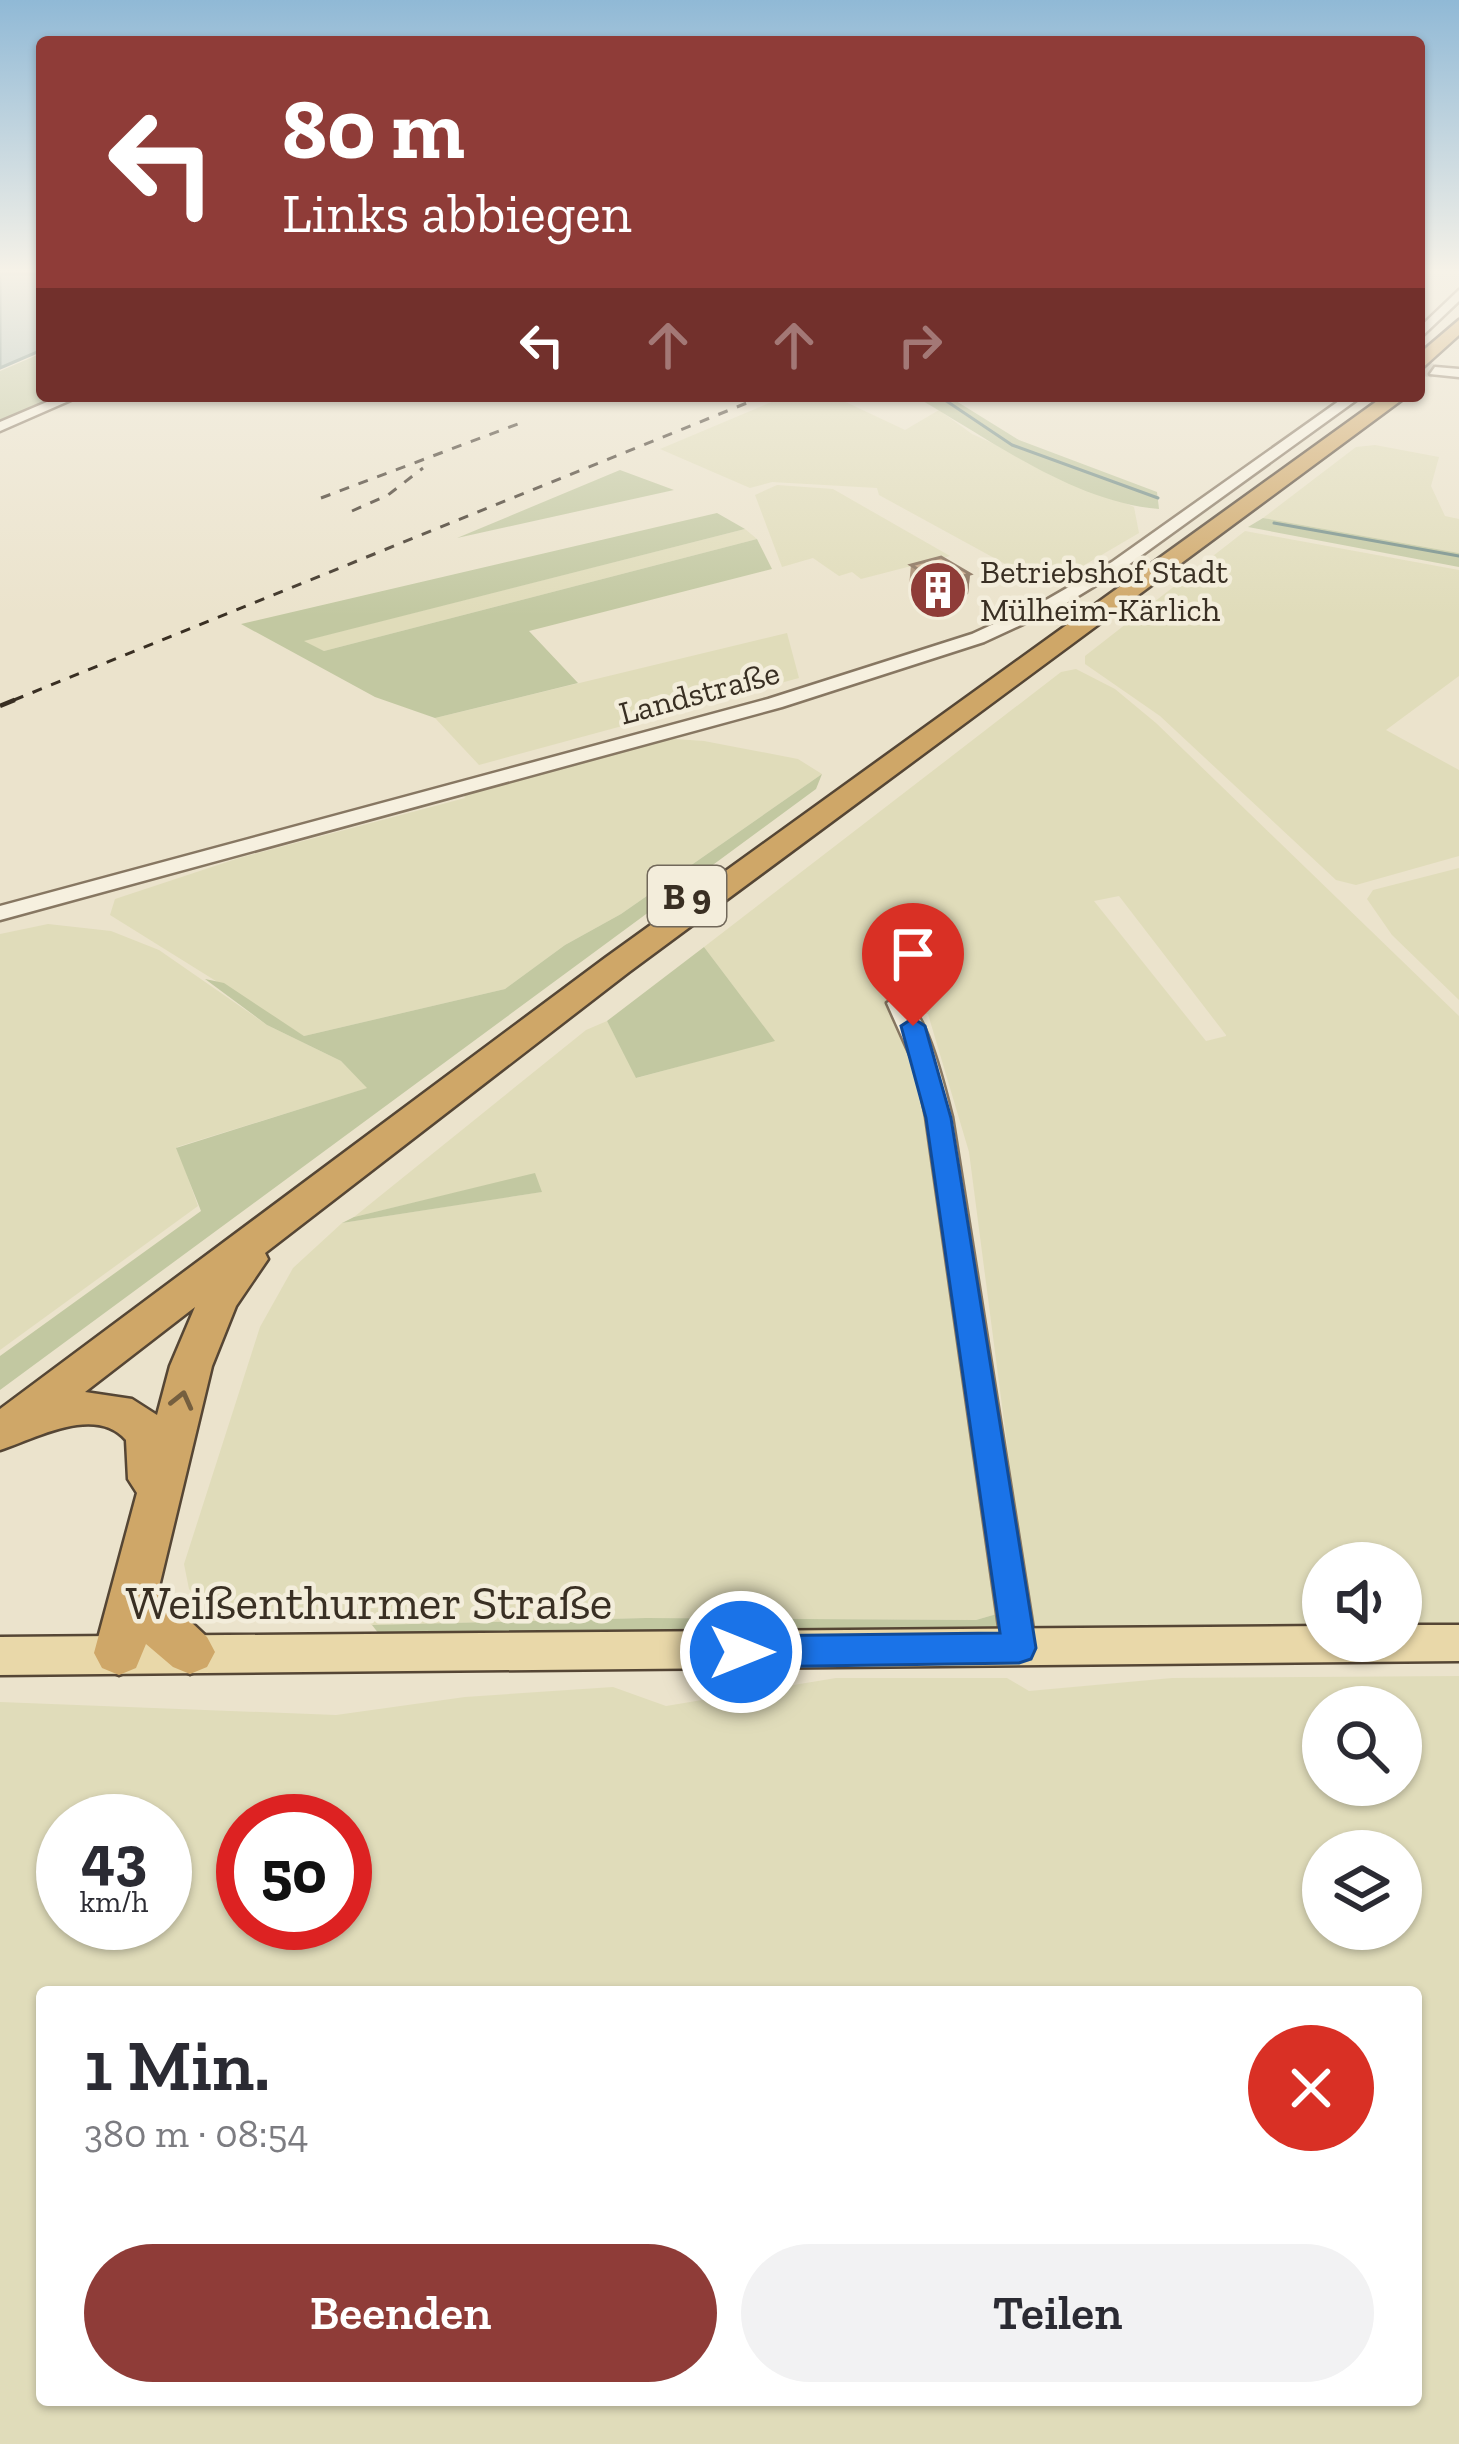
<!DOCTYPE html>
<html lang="de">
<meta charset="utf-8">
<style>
body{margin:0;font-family:"Zilla Slab",serif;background:#f2f2f3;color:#2b2b33;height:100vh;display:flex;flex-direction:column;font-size:45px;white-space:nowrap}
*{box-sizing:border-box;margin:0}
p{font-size:39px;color:#7c7c81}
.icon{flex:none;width:66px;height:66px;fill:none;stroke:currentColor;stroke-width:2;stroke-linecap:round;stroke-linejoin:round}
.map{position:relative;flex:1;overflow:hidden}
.side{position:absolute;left:36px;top:1986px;width:1386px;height:420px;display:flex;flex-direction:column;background:#fff;border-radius:12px;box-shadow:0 3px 9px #0004}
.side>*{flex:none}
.top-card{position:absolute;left:36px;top:36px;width:1389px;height:366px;border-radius:12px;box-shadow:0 3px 9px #0004;background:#8f3c38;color:#fff;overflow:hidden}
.fabs{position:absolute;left:1302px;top:1542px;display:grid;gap:24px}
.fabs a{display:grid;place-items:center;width:120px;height:120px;border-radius:50%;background:#fff;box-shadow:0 3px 9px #0004;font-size:60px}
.speed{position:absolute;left:36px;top:1794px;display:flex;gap:24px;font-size:60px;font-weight:700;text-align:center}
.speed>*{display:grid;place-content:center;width:156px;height:156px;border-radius:50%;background:#fff;box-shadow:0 3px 9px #0004;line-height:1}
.speed small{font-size:30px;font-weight:400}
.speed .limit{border:18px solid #d22;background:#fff;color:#111}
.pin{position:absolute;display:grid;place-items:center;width:102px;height:102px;color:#fff;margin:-123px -51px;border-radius:50% 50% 50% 0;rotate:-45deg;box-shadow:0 0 12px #0007}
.pin .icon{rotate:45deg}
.me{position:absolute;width:132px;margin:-66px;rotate:90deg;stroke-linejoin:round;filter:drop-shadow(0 0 9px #0008)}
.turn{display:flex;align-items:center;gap:42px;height:252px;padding:0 48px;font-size:54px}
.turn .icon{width:156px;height:156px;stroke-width:2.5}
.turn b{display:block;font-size:84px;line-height:102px}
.lanes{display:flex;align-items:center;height:114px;padding:0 48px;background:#0003;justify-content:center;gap:60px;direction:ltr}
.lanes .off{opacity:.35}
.round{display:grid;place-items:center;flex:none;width:126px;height:126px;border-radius:63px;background:#f2f2f3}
.overview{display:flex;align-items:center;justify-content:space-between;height:204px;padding:0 48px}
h1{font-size:72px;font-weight:600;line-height:90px}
.primary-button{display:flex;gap:24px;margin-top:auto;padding:24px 48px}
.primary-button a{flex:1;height:138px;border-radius:72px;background:#8f3c38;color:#fff;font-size:48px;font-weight:600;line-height:138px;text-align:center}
.primary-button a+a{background:#f2f2f3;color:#2b2b33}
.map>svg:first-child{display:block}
.farmland{fill:#e0dcba;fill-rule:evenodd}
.green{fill:#c2c8a1}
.water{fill:#acc0bb;stroke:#738e89;stroke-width:3}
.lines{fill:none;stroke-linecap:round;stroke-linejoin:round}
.stream{stroke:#738e89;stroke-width:3}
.minor-tunnel{stroke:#c7bfaa;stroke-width:14;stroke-dasharray:14 6;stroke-linecap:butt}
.minor-casing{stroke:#877762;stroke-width:5}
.major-casing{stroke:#554635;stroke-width:5}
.highway-casing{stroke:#554635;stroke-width:5}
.minor{fill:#f6f0df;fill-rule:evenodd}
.major{fill:#e9d8a9;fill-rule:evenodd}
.highway{fill:#cfa768;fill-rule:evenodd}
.rail-far1{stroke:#392f23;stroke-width:3;stroke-dasharray:10 10;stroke-linecap:butt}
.rail{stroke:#392f23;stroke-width:4.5;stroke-dasharray:16 16;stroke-linecap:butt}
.wall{fill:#a98d73}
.shaded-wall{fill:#8a735e}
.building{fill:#c5a486;stroke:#8a735e;stroke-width:3}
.oneway{stroke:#755f3f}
.route{fill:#1a73e8;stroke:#114b97;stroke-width:3}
.labels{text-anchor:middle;stroke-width:9;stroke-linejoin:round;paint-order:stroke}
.far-poi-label{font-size:33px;fill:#392f23;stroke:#f3eddb;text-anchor:start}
.far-street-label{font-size:33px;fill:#392f23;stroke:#f3eddb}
.shield{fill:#f3eddb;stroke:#71685a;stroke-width:3}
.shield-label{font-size:36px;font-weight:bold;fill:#392f23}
.near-street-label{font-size:48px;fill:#392f23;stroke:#f3eddb}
</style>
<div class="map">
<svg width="1459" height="2444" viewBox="0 0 1459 2444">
<rect width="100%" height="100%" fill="#ebe3cc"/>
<path class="farmland" d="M786,396H833L905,430L939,410L972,434L1134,507L1139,533L1047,587L879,495L877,488L772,482L750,488L660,449Z
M1375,445L1439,457L1431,486L1445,516L1459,519V553L1263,518L1356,447Z
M777,485L833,489L950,556L861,579L852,572L839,576L813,558L782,567L755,495Z
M745,529L757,539L324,651L302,641Z
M1245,531L1459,570V676L1386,730L1459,770V856L1356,885L1336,880L1160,716L1085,664V656Z
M787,633L799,678L479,765L435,718Z
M1076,669L1115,689L1156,723L1459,1016V1632H1401V1563H1323V1633L1031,1629L969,1152L928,1014L897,1015L916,1051L1000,1613L976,1620L646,1618L372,1625L350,1610L270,1614L195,1596L189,1589L184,1564L260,1327L293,1268L342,1223L541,1192L534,1174L354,1217L586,1030L607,1021L637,1078L774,1040L704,947L1061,672ZM1119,896L1226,1035V1036L1206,1041L1094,901Z
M661,738L704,741L798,759L822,774L621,914L565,945L505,989L304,1036L110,915L115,899L239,858L465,798L460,789Z
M1459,868V1000L1392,935L1367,899L1373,890Z
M48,924L111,931L159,950L267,1025L341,1061L368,1088L177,1147L198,1206L0,1350V934Z
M1459,1676V2444H0V1702L336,1715L465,1697L613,1687L666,1706L836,1678H1007L1029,1691L1172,1678ZM1323,1707H1401V1785H1323ZM63,1821H165V1923H63ZM243,1821H345V1923H243ZM1323,1851H1401V1929H1323ZM1416,1992V2400H42V1992Z"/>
<path class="green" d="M42,353V396H65L0,423V371Z
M914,396H948L1019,440L1157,492L1159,509C1072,502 987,437 914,396Z
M620,470L674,490L457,538Z
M717,513L745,529L304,641L324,651L757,539L772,569L529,631L578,683L435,718L375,697L241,624Z
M1263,518L1459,553V567L1248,527Z
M822,774L816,789L0,1390V1356L201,1211L176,1148L367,1088L341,1061L267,1025L205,979L224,983L304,1036L505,989L565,945L621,914Z
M704,947L775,1041L636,1078L607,1021Z
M535,1173L542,1192L342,1223L354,1217Z
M1000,1613V1627L990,1638L379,1634L372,1625L646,1618L976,1620Z"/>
<path class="water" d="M0,274H42V350L0,368Z"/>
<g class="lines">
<path class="stream" d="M939,396L1012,445L1158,498
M1274,523L1459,556"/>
<path class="minor-tunnel" d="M1419,368L1435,371"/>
<g class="minor-casing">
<path id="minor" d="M1459,290V301L1419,339V328Z
M1435,367L1459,369V377L1430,374Z
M61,396H80L0,431V422Z
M1346,396H1362L1124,568L1060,607L984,642L782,707L0,920V906L768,699L972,634L1048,599L1112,562Z
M899,996C926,1005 945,1090 952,1117L1036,1648L1031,1659L1019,1663L1007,1659L1002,1648L926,1117L916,1068L887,1003Z"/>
</g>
<g class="major-casing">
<path id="major" d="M1401,1625H1459V1661L0,1675V1637L1323,1626V1641H1401Z"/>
</g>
<g class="highway-casing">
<path id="highway" d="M1459,320V335L1419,371V354Z
M1384,396H1407L629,972L265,1253L268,1259L236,1306L212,1366L158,1591L207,1637L215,1652L207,1667L190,1674L173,1667L146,1644L136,1668L119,1675L102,1668L94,1653L137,1493L128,1479L126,1440C95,1404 34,1439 0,1450V1409L605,958ZM195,1307L170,1366L157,1415L132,1399L85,1392Z"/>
</g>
<use href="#minor" class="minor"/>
<use href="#major" class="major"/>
<use href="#highway" class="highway"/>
<path class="rail-far1" d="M321,498L523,422
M352,511L388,495L423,468
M14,700L764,396"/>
<path class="rail" d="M0,706L22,697"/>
</g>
<path class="wall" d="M911,565L970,574L968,594L938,604L909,586Z"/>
<path class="shaded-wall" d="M970,574L968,594L938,604L940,583Z"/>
<path class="building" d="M941,557L970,574L940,583L911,565Z"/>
<defs><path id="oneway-chevron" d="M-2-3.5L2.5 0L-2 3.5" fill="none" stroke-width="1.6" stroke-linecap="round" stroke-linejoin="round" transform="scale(3)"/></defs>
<use class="oneway" href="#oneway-chevron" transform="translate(182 1400) rotate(-76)"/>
<linearGradient id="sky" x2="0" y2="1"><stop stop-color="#90b9d6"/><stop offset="0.44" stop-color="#f6f2e8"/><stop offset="1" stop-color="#f6f2e8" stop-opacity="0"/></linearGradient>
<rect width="1459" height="616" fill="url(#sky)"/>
<path class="route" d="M913,1018L925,1026L951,1118L1036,1648L1031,1659L1019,1663L741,1667L729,1662L724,1652L729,1641L741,1636L1000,1633L926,1118L901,1026Z"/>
<defs>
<g id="building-disc" transform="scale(3)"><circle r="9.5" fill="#8f3c38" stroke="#f3eddb"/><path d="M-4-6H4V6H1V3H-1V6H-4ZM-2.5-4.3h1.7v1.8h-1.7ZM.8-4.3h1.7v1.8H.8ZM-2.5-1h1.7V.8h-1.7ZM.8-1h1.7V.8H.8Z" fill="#fff"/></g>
</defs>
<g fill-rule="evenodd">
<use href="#building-disc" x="938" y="590"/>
</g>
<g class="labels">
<g class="far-poi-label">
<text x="980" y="583">Betriebshof Stadt<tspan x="980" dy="38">Mülheim-Kärlich</tspan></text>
</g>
<g class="far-street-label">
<text transform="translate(699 692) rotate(-15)" y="12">Landstraße</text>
</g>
<rect class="shield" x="648" y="866" width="78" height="60" rx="9"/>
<g class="shield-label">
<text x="687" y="909">B 9</text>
</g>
<g class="near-street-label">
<text x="369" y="1619">Weißenthurmer Straße</text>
</g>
</g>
</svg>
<div class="fabs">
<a><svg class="icon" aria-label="sound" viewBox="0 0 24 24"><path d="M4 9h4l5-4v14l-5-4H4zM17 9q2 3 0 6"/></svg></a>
<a><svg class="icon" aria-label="search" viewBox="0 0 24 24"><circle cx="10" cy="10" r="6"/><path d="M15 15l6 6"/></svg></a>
<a><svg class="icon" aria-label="layers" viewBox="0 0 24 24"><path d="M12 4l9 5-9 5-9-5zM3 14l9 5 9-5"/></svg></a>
</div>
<div class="speed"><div>43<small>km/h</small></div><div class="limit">50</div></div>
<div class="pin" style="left:913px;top:1026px;background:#d93025"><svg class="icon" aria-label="arrive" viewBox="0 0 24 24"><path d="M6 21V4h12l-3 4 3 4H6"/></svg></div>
<svg class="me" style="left:741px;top:1652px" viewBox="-20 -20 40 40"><circle r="17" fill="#1a73e8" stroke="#fff" stroke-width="3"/><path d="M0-11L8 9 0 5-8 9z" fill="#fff"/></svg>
<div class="top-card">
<div class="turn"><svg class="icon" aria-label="left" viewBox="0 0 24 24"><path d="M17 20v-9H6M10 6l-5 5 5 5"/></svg><div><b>80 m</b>Links abbiegen</div></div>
<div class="lanes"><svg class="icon" aria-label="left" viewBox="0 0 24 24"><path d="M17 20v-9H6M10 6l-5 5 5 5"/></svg><svg class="icon off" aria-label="ahead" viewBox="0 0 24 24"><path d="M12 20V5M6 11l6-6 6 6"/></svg><svg class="icon off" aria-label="ahead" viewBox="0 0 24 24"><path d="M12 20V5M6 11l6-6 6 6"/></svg><svg class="icon off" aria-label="right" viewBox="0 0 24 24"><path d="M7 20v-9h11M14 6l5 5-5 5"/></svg></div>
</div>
<section class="side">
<div class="overview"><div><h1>1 Min.</h1><p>380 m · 08:54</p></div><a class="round" style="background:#d93025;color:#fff"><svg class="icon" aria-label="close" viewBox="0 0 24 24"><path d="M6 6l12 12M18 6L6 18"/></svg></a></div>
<div class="primary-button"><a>Beenden</a><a>Teilen</a></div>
</section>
</div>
